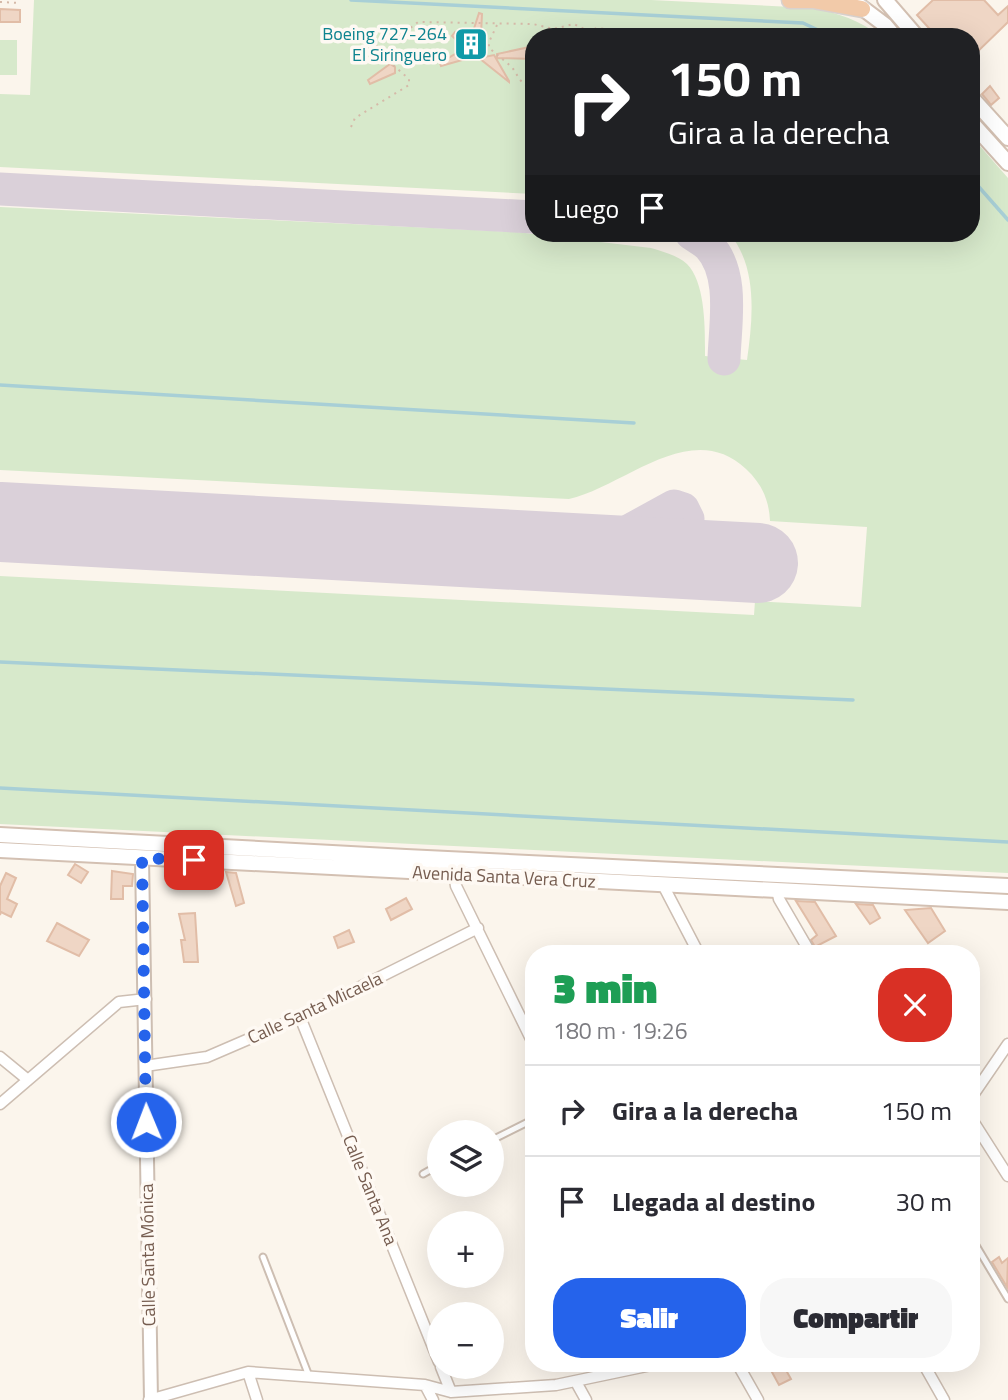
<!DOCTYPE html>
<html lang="es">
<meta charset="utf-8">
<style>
body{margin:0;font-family:"Titillium Web",sans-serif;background:#f7f7f7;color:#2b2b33;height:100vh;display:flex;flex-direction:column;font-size:26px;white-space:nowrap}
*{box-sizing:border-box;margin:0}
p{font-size:23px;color:#7c7c81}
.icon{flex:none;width:38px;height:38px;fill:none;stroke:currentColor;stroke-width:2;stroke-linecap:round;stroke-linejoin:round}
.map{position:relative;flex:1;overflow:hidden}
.panel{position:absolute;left:525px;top:945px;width:455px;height:427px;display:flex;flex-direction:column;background:#fff;border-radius:28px;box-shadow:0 7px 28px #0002}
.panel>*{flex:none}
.top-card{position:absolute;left:525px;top:28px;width:455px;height:214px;border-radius:28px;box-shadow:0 7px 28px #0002;background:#202124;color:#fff;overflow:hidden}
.controls{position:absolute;left:427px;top:1120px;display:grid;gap:14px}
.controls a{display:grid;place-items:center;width:77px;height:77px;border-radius:50%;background:#fff;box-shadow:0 7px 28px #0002;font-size:35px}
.pin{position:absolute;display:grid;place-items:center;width:60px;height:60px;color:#fff;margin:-30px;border-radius:14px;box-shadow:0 4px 10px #0006}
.me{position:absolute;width:77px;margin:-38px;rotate:359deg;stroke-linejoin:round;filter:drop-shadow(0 0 5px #0008)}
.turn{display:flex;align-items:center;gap:24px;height:147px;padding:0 28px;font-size:32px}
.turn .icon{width:91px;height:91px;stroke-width:2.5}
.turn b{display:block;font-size:49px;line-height:60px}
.then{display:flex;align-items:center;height:66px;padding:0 28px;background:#0003;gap:14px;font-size:26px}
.round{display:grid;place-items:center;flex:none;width:74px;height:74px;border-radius:28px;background:#f7f7f7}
.overview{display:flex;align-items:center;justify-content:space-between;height:119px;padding:0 28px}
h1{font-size:42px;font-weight:800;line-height:52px;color:#1e9e55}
.primary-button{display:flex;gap:14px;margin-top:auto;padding:14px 28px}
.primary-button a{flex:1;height:80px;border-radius:28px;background:#2563eb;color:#fff;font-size:28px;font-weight:800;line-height:80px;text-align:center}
.primary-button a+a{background:#f7f7f7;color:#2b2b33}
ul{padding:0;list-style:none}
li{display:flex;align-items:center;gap:21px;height:91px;padding:0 28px;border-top:2px solid #e1e1e2}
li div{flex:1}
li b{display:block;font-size:26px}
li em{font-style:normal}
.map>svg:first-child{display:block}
.green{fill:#d7e9cb}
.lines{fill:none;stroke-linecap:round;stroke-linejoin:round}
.stream{stroke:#a8cfd6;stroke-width:3.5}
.taxiway{stroke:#dad0d9;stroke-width:33}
.runway{stroke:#dad0d9;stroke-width:80}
.building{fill:#efd6c5;stroke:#e1bda7;stroke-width:2}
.service-casing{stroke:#cdbeb2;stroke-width:9}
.minor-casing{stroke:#cdbeb2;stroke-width:13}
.tertiary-casing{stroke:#cdbeb2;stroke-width:16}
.secondary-casing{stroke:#d3c0b2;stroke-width:18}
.trunk-casing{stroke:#d9d2ce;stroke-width:19}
.path{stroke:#d5b9a8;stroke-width:2;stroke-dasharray:2 5;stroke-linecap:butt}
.service{stroke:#fff;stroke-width:5}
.minor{stroke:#fff;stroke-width:10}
.tertiary{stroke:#fff;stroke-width:12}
.secondary{stroke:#fff;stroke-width:14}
.trunk{stroke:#f2caa9;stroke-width:16}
.route{stroke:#2563eb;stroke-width:12;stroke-dasharray:0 21.6}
.labels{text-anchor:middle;stroke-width:7;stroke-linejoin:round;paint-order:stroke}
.culture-label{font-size:18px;fill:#0d838f;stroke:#fef9f3;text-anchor:end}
.street-label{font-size:18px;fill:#765d50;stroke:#fef9f3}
</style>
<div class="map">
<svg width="1008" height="1400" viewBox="0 0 1008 1400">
<rect width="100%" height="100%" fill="#fbf5ec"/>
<path class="green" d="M34,0H651L812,8C838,13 860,20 881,37H534V194L0,167V94L30,95Z
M0,40H17V75H0Z
M971,136L1008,178V873L0,824V576L754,615L755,601L861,607L867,527L770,521C769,500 762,484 746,469C691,417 624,487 569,499L0,470V207L517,232L651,248C664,252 677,255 687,264C706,283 705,331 705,356L747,360C753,318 758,267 729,233H971Z"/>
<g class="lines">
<path class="stream" d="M351,0L803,23L833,37
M971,178L1008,220
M0,385L634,423
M0,662L853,700
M0,788L1008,842"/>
<path class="taxiway" d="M0,189L534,217
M691,233C696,237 704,241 709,246C735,274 725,324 724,359
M575,553L612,540L674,506L683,509L688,519"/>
<path class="runway" d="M0,522L758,563"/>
</g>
<path class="building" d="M933,0H984L998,15L1008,6V22L971,58V37H937L917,15Z
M0,9L20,10V22H0Z
M479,13L482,14L480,55L441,66L440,63L465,48L452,36L455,32L470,41Z
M534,46V59L497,58V54Z
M494,55L509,81V82L479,58Z
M390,64L395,67V73L370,84L368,80Z
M990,86L999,98L991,105L982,94Z
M75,864L88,872L81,883L68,875Z
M112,871L133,874L132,886H123V899H111Z
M226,872L236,873L244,903L236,906Z
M6,873L16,878L7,899L17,904L11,917L1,912L0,915V886Z
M406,898L412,909L391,920L386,909Z
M796,901L815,902L836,936L815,947L811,940L817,935Z
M856,904L873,905L880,918L870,924Z
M931,908L945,931L928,943L905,910Z
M195,913L198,962H184L181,940H185L179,914Z
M57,923L89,940L79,956L47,941Z
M349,930L354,942L338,948L334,937Z
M999,1257L1002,1263L1008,1258L1007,1287L992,1262Z
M767,1363H782L791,1379L779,1385Z"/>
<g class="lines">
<g class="service-casing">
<path id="service" d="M492,1140L534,1119
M423,1174L439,1165
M971,1237L1008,1299
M263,1257L309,1376
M533,1293L534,1292"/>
</g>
<g class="minor-casing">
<path id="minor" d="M454,874L456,886L534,1045
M663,885L699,954
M777,890L779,899L811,954
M300,1017L439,1362
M0,1057L28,1080
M145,1066L207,1057L300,1017L478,928
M971,1098L1008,1044
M0,1104L119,1002L146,999
M971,1118L1008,1176
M737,1363L758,1400
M923,1363L944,1400
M441,1367L451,1392
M248,1372L257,1400
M576,1382L586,1400
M425,1385L433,1400
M149,1400L248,1372L425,1385L451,1392L556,1385L661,1363"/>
</g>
<g class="tertiary-casing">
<path id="tertiary" d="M142,858L151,1400"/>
</g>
<g class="secondary-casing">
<path id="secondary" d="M885,0L917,37
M853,1L885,25L895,37
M971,97L1008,138
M971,122L1008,163
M0,835L406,857L1008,886
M0,850L1008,902"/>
</g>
<g class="trunk-casing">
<path id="trunk" d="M790,0H813L862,9"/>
</g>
<path class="path" d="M0,2L19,3
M497,25L489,42V48L512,67L520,80L534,92
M552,37L553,30
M743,37L761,34L783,37
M351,127L355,118L409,85V79L376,50L377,45L382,38L403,34L418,22L533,24L553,29L574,24L588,31L597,28L679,37"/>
<use href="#service" class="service"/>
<use href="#minor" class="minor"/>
<use href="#tertiary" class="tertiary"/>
<use href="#secondary" class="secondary"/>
<use href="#trunk" class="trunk"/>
</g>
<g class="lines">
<path class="route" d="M146,1122L142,858L194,860"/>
</g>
<defs>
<g id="building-square" transform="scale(1.75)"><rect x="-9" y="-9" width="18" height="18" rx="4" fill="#0f9aa8" stroke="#fef9f3"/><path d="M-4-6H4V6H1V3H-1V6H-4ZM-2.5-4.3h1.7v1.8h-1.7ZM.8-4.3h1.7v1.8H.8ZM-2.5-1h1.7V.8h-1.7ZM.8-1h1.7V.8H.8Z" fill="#fff"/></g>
</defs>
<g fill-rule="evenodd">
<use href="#building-square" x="471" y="44"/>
</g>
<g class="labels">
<g class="culture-label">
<text x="447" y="40">Boeing 727-264<tspan x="447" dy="21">El Siringuero</tspan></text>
</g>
<g class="street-label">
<text transform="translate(504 877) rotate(3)" y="6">Avenida Santa Vera Cruz</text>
<text transform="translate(315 1008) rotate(-25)" y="6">Calle Santa Micaela</text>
<text transform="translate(370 1190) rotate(68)" y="6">Calle Santa Ana</text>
<text transform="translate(148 1255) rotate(-91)" y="6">Calle Santa Mónica</text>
</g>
</g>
</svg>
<div class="controls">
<a><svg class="icon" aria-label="layers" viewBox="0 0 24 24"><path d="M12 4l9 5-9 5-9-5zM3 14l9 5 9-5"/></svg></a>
<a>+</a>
<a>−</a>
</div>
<div class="pin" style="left:194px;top:860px;background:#d93025"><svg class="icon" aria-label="arrive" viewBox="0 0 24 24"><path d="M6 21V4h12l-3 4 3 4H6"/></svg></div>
<svg class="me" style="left:146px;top:1122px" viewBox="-20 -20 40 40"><circle r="17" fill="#2563eb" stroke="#fff" stroke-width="3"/><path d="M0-11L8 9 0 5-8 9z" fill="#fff"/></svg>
<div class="top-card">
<div class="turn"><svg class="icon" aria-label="right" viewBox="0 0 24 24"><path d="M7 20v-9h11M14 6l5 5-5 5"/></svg><div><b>150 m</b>Gira a la derecha</div></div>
<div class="then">Luego<svg class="icon" aria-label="arrive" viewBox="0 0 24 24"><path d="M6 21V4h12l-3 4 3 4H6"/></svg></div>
</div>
<section class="panel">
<div class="overview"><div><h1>3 min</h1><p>180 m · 19:26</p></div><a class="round" style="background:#d93025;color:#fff"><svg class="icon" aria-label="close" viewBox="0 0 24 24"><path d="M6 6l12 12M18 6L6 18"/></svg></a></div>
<ul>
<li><svg class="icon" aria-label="right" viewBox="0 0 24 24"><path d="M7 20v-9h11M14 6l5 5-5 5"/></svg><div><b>Gira a la derecha</b></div><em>150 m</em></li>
<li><svg class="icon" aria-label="arrive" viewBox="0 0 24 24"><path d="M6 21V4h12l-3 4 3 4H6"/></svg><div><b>Llegada al destino</b></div><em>30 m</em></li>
</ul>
<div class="primary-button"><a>Salir</a><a>Compartir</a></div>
</section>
</div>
